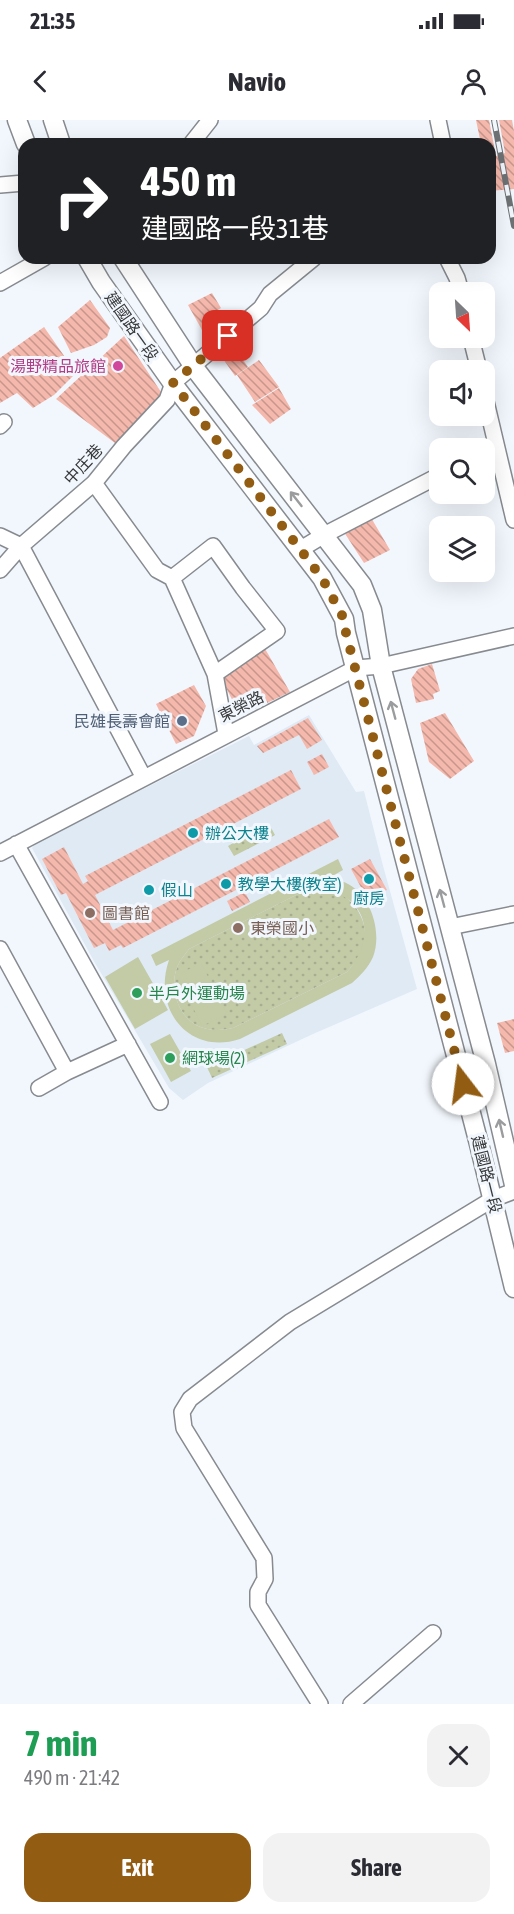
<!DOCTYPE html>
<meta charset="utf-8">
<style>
body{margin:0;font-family:"Asap Condensed","Noto Sans TC",sans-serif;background:#f2f2f3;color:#2b2b33;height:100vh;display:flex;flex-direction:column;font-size:22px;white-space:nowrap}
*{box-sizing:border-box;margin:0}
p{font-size:20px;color:#7c7c81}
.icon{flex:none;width:33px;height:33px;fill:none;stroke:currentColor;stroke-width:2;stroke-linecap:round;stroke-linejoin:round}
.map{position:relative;height:1584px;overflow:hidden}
.sheet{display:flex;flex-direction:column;background:#fff;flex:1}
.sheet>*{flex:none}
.banner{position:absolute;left:18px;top:18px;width:478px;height:126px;border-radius:18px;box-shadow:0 6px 24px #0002;background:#202124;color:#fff;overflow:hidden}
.needle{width:39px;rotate:155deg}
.tools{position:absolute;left:429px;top:162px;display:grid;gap:12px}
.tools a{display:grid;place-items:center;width:66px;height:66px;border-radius:12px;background:#fff;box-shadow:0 6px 24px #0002;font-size:30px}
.pin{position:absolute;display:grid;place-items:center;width:51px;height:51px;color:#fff;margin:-26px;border-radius:12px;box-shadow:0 3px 9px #0006}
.me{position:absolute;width:66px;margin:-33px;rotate:345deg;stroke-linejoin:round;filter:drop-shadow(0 0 4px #0008)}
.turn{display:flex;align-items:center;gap:21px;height:126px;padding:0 24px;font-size:27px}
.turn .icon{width:78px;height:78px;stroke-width:2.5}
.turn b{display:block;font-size:42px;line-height:51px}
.round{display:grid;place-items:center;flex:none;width:63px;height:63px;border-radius:18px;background:#f2f2f3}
.headline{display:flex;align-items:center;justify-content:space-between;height:102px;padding:0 24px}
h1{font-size:36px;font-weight:700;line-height:45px;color:#1e9e55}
.primary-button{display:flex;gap:12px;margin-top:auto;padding:12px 24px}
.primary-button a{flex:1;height:69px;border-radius:18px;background:#925d12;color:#fff;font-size:24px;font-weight:700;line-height:69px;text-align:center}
.primary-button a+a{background:#f2f2f3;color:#2b2b33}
.status{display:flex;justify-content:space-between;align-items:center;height:42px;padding:0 30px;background:#fff;direction:ltr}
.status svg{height:16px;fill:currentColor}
header{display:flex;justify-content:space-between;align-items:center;height:78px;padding:0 24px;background:#fff;font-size:27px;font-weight:700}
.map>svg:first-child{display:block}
.built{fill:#dfeaf4}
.grass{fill:url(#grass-dots)}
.garden{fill:#c2caa6;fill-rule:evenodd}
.building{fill:url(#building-back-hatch)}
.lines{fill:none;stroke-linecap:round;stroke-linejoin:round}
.minor-casing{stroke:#878b90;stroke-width:18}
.major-casing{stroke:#878b90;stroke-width:21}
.minor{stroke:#fff;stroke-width:15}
.major{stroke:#fff;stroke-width:18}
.rail-casing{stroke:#6f7275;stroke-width:6}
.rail{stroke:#f2f7fd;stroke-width:4;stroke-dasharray:11;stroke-linecap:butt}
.oneway{stroke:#9b9c9d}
.route{stroke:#925d12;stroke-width:10;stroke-dasharray:0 18}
.hotel-dot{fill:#d1479c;stroke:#f2f7fd;stroke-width:2}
.service-dot{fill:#5c6f8a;stroke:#f2f7fd;stroke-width:2}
.culture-dot{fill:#0f9aa8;stroke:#f2f7fd;stroke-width:2}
.education-dot{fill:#8d6e63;stroke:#f2f7fd;stroke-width:2}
.leisure-dot{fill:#2e9e5b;stroke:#f2f7fd;stroke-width:2}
.labels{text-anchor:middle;stroke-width:6;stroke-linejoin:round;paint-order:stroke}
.street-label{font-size:16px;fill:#37393b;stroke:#f2f7fd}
.hotel-label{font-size:16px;fill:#b23c85;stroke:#f2f7fd;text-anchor:end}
.service-label{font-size:16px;fill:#4e5e75;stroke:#f2f7fd;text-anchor:end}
.culture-label{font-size:16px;fill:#0d838f;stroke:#f2f7fd;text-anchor:start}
.education-label{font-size:16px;fill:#785e54;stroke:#f2f7fd;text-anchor:start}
.leisure-label{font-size:16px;fill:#27864d;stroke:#f2f7fd;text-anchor:start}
</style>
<div class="status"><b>21:35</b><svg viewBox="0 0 49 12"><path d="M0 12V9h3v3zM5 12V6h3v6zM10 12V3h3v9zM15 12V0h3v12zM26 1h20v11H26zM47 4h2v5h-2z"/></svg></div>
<header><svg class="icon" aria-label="back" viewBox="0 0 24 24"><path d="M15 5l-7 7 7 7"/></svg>Navio<svg class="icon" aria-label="person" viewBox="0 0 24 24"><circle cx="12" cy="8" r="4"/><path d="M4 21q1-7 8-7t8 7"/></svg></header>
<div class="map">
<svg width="514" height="1584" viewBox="0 0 514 1584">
<defs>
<pattern id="grass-dots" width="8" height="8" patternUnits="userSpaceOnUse" patternTransform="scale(1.5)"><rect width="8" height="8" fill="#c2caa6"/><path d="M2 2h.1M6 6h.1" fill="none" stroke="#a7ae90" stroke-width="1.8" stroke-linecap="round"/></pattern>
<pattern id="building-back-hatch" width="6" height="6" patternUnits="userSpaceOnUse" patternTransform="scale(1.5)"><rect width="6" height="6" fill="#f5b8ac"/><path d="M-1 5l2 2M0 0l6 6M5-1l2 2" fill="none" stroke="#c7978d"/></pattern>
</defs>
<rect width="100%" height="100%" fill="#f2f7fd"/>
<path class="built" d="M309,595L356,672L364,671L382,742L417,869L313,914L208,963L183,980L169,968L95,843L32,728L36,723L249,616L254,625Z"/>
<path class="grass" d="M269,704L275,715L234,736L228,726Z
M320,769C324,769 329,769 334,771C356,779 371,805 363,828C359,838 354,844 347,852L233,908C221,911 207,911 196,905C175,893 168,861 180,841C183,837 186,833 189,829L306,770Z
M282,913L287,924L212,958L207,947Z"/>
<path class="garden" d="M338,739L343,750L327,759C332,760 337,760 341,761C370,770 383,811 373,837C368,848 360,856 352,863L240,919C188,936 152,888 169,840L156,846L151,835ZM320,769C367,775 378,817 347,852L233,908C221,911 207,911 196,905C175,893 168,861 180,841C183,837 186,833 189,829L306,770Z
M138,837L168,890L135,909L105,857Z
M201,843L227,894L202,906L177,855Z
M170,914L191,951L171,962L150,924Z"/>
<path class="building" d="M476,0H489L496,36L505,33L499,0H512L514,11V69L490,71V24H481Z
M212,173L221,188L202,200L218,192L223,200L220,202L227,212L211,226L188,185Z
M90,180L110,208L107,217L94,225L71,233L58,207Z
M44,207L76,253L54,275L33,288L17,273L0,283V238Z
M124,216L163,275L119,326L56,279Z
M232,224L248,247L235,256L219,233Z
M259,240L279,267L255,282L237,255Z
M279,268L291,289L270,304L252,285Z
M370,396L390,430L364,443L342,409Z
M264,527L290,572L246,593H239L222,560L223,554Z
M432,544L440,571L433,574L434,579L416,583L411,559L418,549Z
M194,565L206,586L194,616L176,624L156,584Z
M445,593L474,641L450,659L429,642L420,603Z
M308,598L322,620L307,629L299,615L263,633L257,626Z
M322,634L329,647L314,655L307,642Z
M291,650L301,669L95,775L113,810L329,699L339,717L123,828L121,825L109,831L105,823L94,828L66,773L61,775L42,739L64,727L83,764L88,761L85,756Z
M370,739L387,770L368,780L351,749Z
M245,772L250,782L232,791L227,781Z
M514,899V931L505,933L497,903Z"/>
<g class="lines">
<g class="minor-casing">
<path id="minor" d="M438,0L443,24
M191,24L210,0
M0,65L24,63
M447,138L457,158L461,172
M0,163L44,138
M471,218L479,250
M484,273L514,400
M0,306L4,302
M94,363L157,450L172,458L213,426L243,468L277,511L215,554L226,614
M0,416L21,426L144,658
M301,429L324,415L440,355
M0,450L21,426L94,363L124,326L167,280L173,263L261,188L270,174L314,138
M172,458L215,554
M16,724L160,982
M0,733L356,548L381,546L514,516
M450,807L514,794
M0,829L67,952L128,924
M39,968L67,952
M320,1584L258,1485V1472L265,1459L264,1438L184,1308L182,1292L190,1279L290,1202L493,1079L514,1071
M351,1584L433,1513"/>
</g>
<g class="major-casing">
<path id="major" d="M17,0L26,24
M53,0L61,24
M87,138L101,162L176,268L322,458L344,499L346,513L479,1024L514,1168
M123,138L196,250L362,465L372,490L381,546L486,944L514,1065"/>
</g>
<use href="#minor" class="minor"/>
<use href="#major" class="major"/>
<g class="rail-casing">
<path id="rail" d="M494,0L514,106"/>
</g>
<use href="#rail" class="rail"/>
</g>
<defs><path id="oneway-shaft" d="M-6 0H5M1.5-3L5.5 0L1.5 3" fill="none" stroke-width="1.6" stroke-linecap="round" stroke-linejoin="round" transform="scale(1.5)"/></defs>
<g class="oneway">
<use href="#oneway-shaft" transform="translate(296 379) rotate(-128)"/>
<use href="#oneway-shaft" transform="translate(393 590) rotate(-105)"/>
<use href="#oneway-shaft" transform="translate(442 778) rotate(-105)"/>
<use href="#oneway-shaft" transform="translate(501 1008) rotate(-103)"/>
</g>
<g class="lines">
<path class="route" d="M228,216L173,263L322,458L344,499L346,513L463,964"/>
</g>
<circle class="hotel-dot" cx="118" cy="246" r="6"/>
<circle class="service-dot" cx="182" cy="601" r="6"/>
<g class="culture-dot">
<circle cx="193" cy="713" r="6"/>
<circle cx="369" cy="759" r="6"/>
<circle cx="226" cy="764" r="6"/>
<circle cx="149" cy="770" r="6"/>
</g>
<g class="education-dot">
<circle cx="90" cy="793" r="6"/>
<circle cx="238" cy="808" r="6"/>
</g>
<g class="leisure-dot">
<circle cx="137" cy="873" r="6"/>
<circle cx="170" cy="938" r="6"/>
</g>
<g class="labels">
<g class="street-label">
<text transform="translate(132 206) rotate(55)" y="6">建國路一段</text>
<text transform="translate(83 344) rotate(-47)" y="6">中庄巷</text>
<text transform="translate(241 586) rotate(-27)" y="6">東榮路</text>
<text transform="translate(487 1054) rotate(76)" y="6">建國路一段</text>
</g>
<g class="hotel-label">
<text x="106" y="252">湯野精品旅館</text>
</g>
<g class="service-label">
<text x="170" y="607">民雄長壽會館</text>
</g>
<g class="culture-label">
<text x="205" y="719">辦公大樓</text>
<text x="238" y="770">教學大樓(教室)</text>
<text x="161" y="776">假山</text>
<text x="369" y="784" text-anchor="middle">廚房</text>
</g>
<g class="education-label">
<text x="102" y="799">圖書館</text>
<text x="250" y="814">東榮國小</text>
</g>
<g class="leisure-label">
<text x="149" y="879">半戶外運動場</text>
<text x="182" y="944">網球場(2)</text>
</g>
</g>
</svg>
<div class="tools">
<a><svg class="needle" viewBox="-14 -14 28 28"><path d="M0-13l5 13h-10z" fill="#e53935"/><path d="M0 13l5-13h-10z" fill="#7c7c81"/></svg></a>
<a><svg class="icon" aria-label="sound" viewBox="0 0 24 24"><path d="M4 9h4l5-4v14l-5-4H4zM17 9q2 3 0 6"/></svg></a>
<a><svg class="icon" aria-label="search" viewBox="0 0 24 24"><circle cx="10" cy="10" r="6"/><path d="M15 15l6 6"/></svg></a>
<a><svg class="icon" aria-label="layers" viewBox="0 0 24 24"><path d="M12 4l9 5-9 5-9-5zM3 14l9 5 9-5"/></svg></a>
</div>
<div class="pin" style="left:228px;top:216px;background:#d93025"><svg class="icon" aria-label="arrive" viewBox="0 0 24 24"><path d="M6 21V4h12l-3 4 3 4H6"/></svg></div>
<svg class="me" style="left:463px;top:964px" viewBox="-20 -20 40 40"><circle r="19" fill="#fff"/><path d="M0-13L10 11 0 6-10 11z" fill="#925d12"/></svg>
<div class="banner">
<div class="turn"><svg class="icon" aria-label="right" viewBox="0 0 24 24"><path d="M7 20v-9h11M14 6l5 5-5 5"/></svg><div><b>450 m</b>建國路一段31巷</div></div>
</div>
</div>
<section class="sheet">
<div class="headline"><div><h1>7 min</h1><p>490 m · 21:42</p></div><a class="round"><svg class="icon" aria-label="close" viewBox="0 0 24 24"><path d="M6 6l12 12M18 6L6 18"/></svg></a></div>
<div class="primary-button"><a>Exit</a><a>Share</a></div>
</section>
